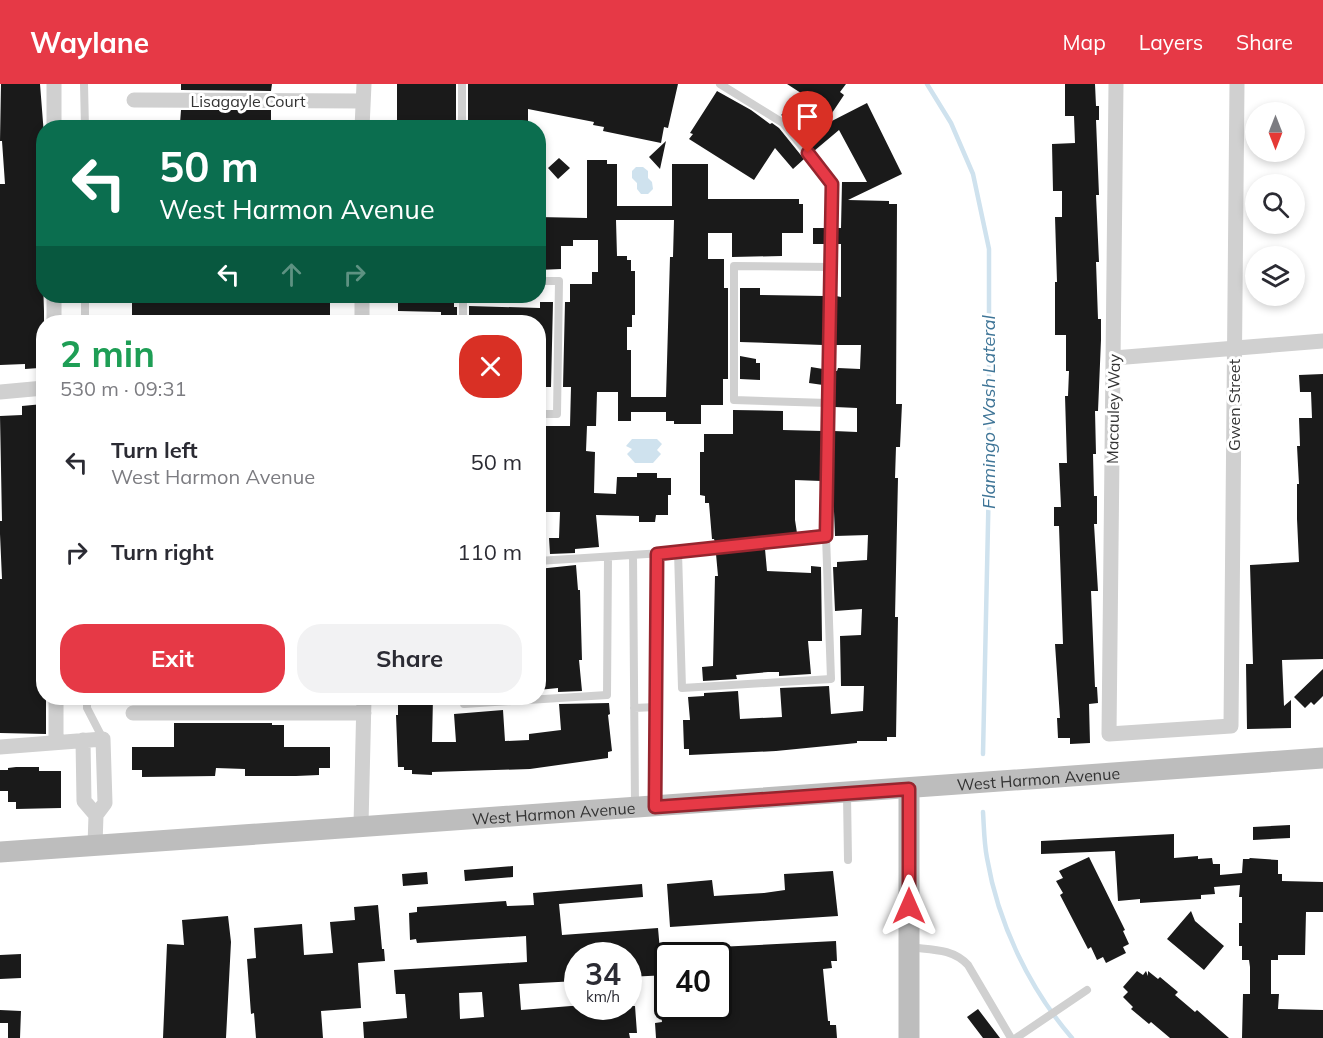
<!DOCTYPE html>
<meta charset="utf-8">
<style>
body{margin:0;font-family:Mulish,sans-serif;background:#f2f2f3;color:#2b2b33;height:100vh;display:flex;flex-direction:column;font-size:22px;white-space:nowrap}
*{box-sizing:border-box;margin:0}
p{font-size:20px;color:#7c7c81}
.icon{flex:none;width:33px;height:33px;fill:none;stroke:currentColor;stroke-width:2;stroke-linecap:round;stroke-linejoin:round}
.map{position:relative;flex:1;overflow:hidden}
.drawer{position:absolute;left:36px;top:231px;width:510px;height:390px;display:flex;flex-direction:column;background:#fff;border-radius:24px;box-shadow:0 3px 9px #0003}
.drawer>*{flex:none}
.banner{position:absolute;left:36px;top:36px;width:510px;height:183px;border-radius:24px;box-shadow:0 3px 9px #0003;background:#0b6e4f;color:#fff;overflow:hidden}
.needle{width:39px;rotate:180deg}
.fabs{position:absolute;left:1245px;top:18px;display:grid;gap:12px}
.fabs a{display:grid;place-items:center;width:60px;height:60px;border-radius:50%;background:#fff;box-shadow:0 3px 9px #0003;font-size:30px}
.speed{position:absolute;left:564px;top:858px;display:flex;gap:12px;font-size:30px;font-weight:700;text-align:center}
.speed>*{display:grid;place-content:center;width:78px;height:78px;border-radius:50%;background:#fff;box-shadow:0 3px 9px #0003;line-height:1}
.speed small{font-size:15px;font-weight:400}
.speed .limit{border:3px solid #111;border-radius:9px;background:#fff;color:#111}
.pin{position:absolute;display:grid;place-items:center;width:51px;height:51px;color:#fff;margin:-62px -26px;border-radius:50% 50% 50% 0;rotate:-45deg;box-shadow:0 0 6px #0007}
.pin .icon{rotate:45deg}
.me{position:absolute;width:66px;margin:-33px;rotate:0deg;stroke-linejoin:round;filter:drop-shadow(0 0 4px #0008)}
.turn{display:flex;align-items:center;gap:21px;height:126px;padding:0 24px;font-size:27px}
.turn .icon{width:78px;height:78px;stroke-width:2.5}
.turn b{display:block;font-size:42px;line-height:51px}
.lanes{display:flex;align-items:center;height:57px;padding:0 24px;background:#0003;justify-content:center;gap:30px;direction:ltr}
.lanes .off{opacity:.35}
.round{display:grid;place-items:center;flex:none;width:63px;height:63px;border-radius:24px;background:#f2f2f3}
.headline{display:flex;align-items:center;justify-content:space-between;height:102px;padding:0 24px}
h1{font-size:36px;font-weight:700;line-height:45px;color:#1e9e55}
.action{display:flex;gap:12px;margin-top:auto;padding:12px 24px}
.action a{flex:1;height:69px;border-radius:24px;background:#e63946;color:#fff;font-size:24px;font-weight:700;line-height:69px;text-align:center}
.action a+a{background:#f2f2f3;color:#2b2b33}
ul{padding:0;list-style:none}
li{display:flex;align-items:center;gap:18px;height:90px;padding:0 24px}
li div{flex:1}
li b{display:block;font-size:22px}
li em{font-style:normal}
header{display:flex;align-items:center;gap:36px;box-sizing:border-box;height:84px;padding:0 30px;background:#e63946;color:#fff}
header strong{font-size:28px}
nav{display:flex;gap:33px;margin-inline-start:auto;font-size:21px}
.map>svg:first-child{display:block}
.water{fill:#cfe2ee}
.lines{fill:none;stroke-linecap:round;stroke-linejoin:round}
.stream{stroke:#cfe2ee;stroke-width:4.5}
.building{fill:#1a1a1a;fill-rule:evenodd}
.lane{stroke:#d0d0d0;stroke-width:8}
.street{stroke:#d0d0d0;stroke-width:15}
.secondary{stroke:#bdbdbd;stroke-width:21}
.route-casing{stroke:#96252e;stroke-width:15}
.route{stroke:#e63946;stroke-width:10}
.labels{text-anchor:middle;stroke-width:6;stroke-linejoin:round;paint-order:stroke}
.street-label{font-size:16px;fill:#333;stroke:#fff}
.water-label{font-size:18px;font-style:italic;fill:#3f7597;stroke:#fff}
</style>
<header>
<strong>Waylane</strong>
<nav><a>Map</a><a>Layers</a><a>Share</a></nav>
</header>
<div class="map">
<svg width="1323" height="954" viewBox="0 0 1323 954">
<rect width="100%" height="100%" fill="#fff"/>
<path class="water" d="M636,83H643L648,87V94L652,98L653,105L648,110H641L637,105V99L632,94V87Z
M632,355H657L662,360L657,366L661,370L653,379H635L627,370L632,365L626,362Z"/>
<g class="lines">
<path class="stream" d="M927,0L951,39L973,90L989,165V394L983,670
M983,728C984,743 984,759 987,774C998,839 1029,904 1072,954"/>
</g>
<path class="building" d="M1,0H40L44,51V55H42L43,85H40L42,119H44V164L42,165L44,227V278H38L39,284L25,285V280L0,281V100H5L2,57H0Z
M181,0H272L271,7L181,6Z
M397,0H456V43L397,44Z
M468,0H678L668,44L664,43L661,59L603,47L604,43L593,41L594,38L528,25V44L468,43Z
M787,0H846L840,8L844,11L824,41L867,19L902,90L848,116L889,117V120H897L896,320H902L900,363H896L895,394H898L895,533H898L896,653H887V657H857V659L776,667L689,671V665H684L683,636H690L688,613L704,612V609L738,607L740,635L782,633L780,604L829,602L831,630L863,627L864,602H841L840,552L861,551L862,525L835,527L833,483H837V478L867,476L868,451L835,452L833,403L834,347L857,348V324L835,323V287H837L838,284L860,285L861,261H835L836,212L841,213V160H837V144H841L842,98H867L839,46L814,67L788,35L781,31L804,11Z
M1065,0H1095L1096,22H1099V36H1096L1099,111H1096L1099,178H1096L1098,235H1101V256L1098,327H1095L1096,370H1093L1094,412H1097V440H1094L1098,507H1091L1095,603H1097L1098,619L1089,620L1090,659L1070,660V654H1058L1057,634H1060L1055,560H1063L1059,442H1054V423H1061L1059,379H1067L1065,312H1068L1069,287H1066V251H1055V198H1057L1055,133H1062V107H1053L1052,60L1075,59L1074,32H1065Z
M717,7L751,26L770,40L772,39L779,44L804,75L793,85L775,64L754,96L689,55L693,50L690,49Z
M181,26H271V39H180Z
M666,57L660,85L649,73Z
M559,74L570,84L558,95L548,84Z
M587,76H607V80H617V122H672V80H708V115H799V120H803V149H782V172L732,173V149H708V175H724V204H728V295H723V321H701V340H674V337H666V328H631V337H618V308H597L596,342H587L586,367L595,368L594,409L616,410L617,393H637V389H657V394H671V411H668V431H656L655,438H639V432L596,431L599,463L575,465V469L550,470L549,454H559L560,428H538V342H570L571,303H563L565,218H570V200H592V188H598V156H573V162H561V185L538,186V133L587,134ZM616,136H674L673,173H670L666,313H631V266H627V243H632V231H635V187H631V176H627V172H617Z
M813,144H825V160H813Z
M740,204H760V211L824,212L823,261L740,258Z
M132,212H213V214L234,216H257V212L330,214V238H224V233H199V236H144V232H132Z
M398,212H454V223H457V237H441V228L398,227Z
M540,218H553L551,303H538V238L469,237V222L540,224Z
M740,272L756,275V279H760V296L740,295Z
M811,283L823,285V301L809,299Z
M1323,290V575L1282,576L1284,622L1291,616V644L1247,645L1246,580H1253L1250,481L1299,478L1297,435V400H1299L1297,362H1300L1299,334H1312L1311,308H1300L1299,291Z
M43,320L44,396H42L44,430H42L44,459H42L44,516H40L41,550H44V614H46V650L0,649V495H2L0,450V437H2L0,332L22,331V322Z
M733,326L783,327V346L822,347L821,397L795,396V436L797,449L715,458L714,455H712L709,419H705V412L700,411V368H704V350H733Z
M765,465L767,487L811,489V482L821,483L822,557H808L811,590L779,592V588H768L736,591L737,595L703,597L702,583L713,582L715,492H718L716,470Z
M576,481L578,506H580L582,576H579L582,607L558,608V604L538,606V588H546L545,497H538V485Z
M1323,585V612L1314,621L1311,618L1305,624L1294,613Z
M174,614H273V619H174Z
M401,614H433L432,658H456L454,630L503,626L505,657L529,656V650L561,646L559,620L609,619L610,630L608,631L612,667L608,668V674L530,685L432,688V691L412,690V686H404V683H398L396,631H398V616H401Z
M174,639H272V641H284V663H330V684H319V691L296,692H245V685L216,684L215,692L142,693V686H132V663H174Z
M16,683H39V687H61V724L16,725V718H8V707H0V686H8V684Z
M1290,741V754L1253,756V743Z
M1174,750V774L1198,772V775L1212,774L1213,780H1220V791L1242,789L1243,775H1249L1250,774L1278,776V790H1282V797L1323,798V828H1306L1305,871H1278V876H1271V910H1279L1278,925L1323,926V954H1242L1243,910H1250V883L1249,876H1242V862H1239V839H1242V813H1239L1240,801L1214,803L1215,810L1201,811V815L1140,819V815L1118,817L1115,767L1041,770V757Z
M1089,773L1125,846L1123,847L1129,860L1123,863L1126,869L1106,879L1103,873L1097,876L1091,863L1088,865L1060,811L1063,809L1056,797L1063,794L1059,787Z
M513,782V793L465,797L464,786Z
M833,787L838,832L670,843L667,800L712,796L714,812L764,809L785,806L784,790Z
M427,788L428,800L403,802L402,790Z
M642,800L643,813L559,820L562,851L658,844L660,867L668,866V891L628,893V872H578V897L519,900L521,926L571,922H635L637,949H629L630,954H364L363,938L407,934L405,910H396L394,886L527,878L526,852L417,859L416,855L410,856L409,829L417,828V823L506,817L507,822L534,821L533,809ZM482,908L484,933L460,935L459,909Z
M378,821L382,865H384L385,877L358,879L361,924L321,927L323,954H256L254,929L251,930L247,875L256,874L254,844L302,840L304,871L333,869L330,838L355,836L354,823Z
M1191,827L1195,837L1224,862L1204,886L1167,855Z
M228,832L231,858L226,954H163L167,860L184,861L182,836Z
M836,857L837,877H831L832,884L823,885L828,937H830V941H836L837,954H656L655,939L662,938L660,922H686L687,933L718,929V863Z
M21,870V894L0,895V871Z
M1137,887L1143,891L1146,887L1148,892V887L1158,895L1160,893L1178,908L1175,911L1195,928L1197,926L1229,954H1170L1151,938L1149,940L1131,925L1133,923L1123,913L1128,908L1123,903Z
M978,925L1000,954H983L967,933Z
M0,926L21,927L20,954H8V939H0Z"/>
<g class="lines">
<path class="lane" d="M84,0L85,44
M462,0V44
M720,0L783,39L832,100L826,452
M538,197H559L557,330H538
M85,212V238
M463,212V238
M828,319L734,316V182L832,183
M633,471L635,723
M538,477L678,468L826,452L831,595L682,604L678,468
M87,614V624L103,655
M464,614V620L607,611L608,473
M634,624L656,623
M847,711L848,776
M655,722L657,470
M909,863C931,866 952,864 968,881L1011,954
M1016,954L1087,906"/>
<path class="street" d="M54,0V44
M1116,0L1109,650L1231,642L1237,0
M134,16L362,17
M362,44L364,0
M54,212V238
M362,238V212
M1114,274L1323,257
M0,308L44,304
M56,614V658
M133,629H364
M83,656L84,717L96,731
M0,663L103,655L105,719L96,731L95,761
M361,741L364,614"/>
<g class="secondary">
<path id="s1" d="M0,768C441,737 882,707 1323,674"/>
<path d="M909,954V705"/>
</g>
</g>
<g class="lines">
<g class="route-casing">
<path id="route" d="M808,69L832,100L826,452L657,470L655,723L909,705V822"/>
</g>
<use href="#route" class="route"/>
</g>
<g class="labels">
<g class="street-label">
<text x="248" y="23">Lisagayle Court</text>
<text transform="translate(1234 321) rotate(-90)" y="6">Gwen Street</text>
<text transform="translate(1113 325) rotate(-89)" y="6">Macauley Way</text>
<text dy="6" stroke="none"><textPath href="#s1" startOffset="1041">West Harmon Avenue</textPath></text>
<text dy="6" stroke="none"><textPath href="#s1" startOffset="555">West Harmon Avenue</textPath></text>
</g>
<g class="water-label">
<text transform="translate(989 328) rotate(-90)" y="6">Flamingo Wash Lateral</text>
</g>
</g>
</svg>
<div class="fabs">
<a><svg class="needle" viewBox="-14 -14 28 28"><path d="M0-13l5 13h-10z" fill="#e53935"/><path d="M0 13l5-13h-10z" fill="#7c7c81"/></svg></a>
<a><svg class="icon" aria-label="search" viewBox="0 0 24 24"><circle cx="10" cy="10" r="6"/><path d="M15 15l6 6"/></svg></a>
<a><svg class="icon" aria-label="layers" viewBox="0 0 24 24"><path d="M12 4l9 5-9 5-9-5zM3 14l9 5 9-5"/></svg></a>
</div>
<div class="speed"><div>34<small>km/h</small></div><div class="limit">40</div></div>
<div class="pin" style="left:808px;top:69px;background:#d93025"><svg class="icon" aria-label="arrive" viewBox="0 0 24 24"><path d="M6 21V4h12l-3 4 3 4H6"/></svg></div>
<svg class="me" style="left:909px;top:822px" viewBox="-20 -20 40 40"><path d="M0-17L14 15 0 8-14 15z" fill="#e63946" stroke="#fff" stroke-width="4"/></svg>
<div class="banner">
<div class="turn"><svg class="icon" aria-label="left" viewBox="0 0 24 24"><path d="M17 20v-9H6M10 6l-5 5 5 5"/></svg><div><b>50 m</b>West Harmon Avenue</div></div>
<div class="lanes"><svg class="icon" aria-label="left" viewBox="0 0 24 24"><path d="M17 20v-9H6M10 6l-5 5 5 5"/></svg><svg class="icon off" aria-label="ahead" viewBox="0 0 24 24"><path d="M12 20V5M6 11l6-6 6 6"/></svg><svg class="icon off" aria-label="right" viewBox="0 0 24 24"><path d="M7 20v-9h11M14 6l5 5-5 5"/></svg></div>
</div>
<section class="drawer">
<div class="headline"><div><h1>2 min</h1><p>530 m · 09:31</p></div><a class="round" style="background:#d93025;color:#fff"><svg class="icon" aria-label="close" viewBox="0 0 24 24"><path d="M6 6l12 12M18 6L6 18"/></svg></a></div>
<ul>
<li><svg class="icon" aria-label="left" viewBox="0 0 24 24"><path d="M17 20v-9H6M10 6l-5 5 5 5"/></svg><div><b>Turn left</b><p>West Harmon Avenue</p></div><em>50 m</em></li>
<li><svg class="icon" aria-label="right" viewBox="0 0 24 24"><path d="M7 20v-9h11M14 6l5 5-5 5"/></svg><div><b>Turn right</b></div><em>110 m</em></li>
</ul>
<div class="action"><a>Exit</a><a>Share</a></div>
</section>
</div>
